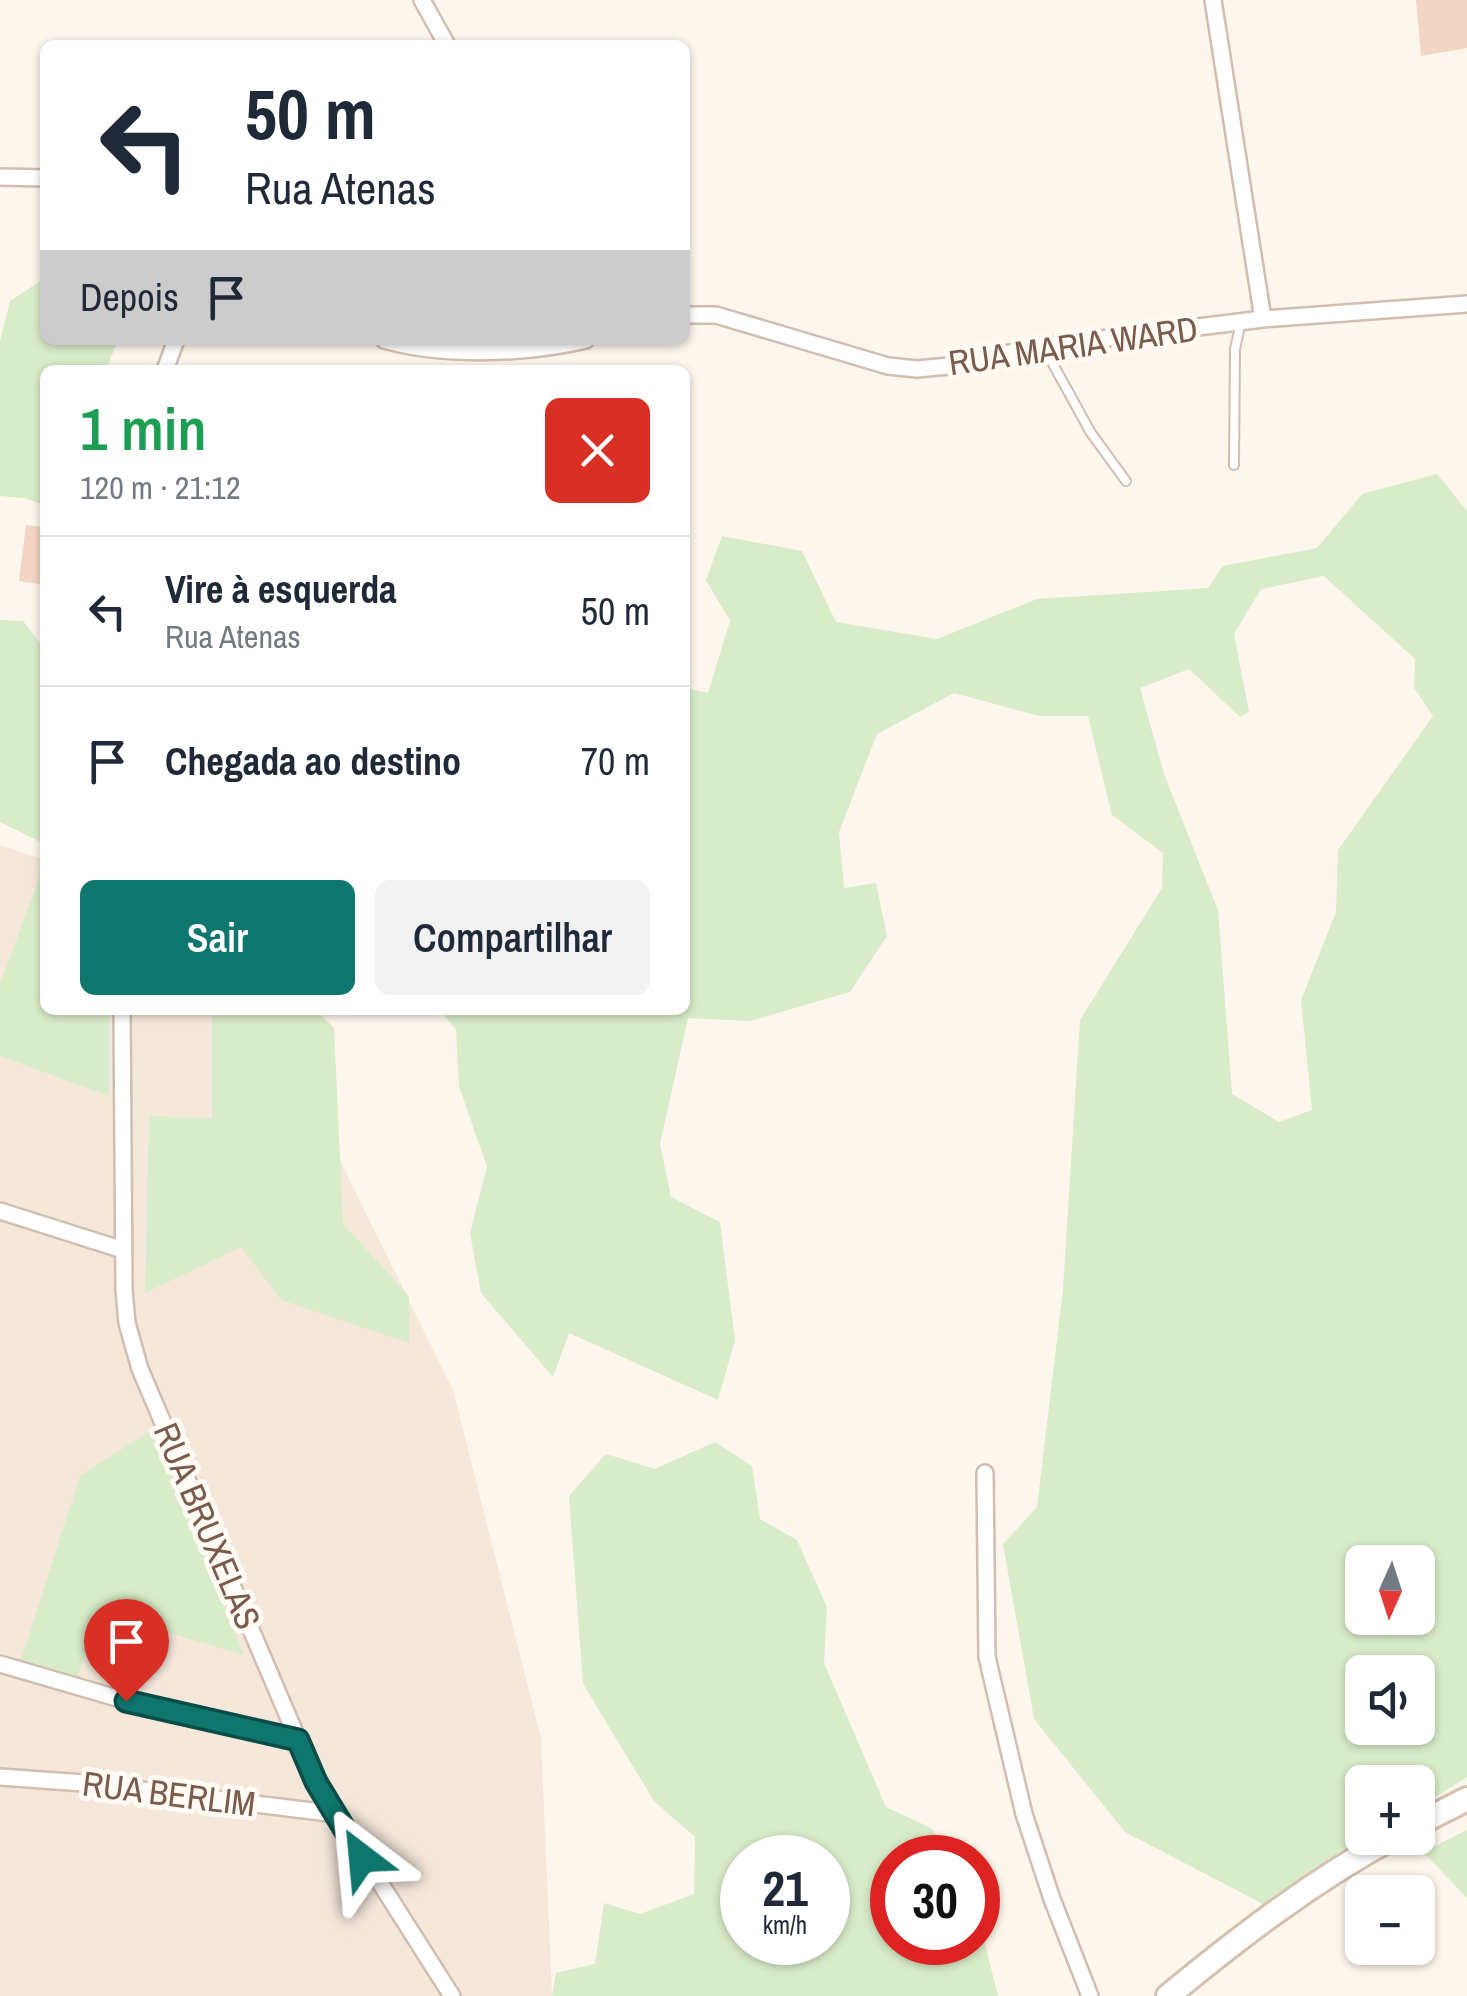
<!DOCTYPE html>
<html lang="pt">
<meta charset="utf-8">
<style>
body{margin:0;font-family:"Archivo Narrow",sans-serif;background:#f2f2f3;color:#1f2937;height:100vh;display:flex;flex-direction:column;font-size:38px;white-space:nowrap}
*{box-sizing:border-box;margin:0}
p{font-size:32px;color:#747a83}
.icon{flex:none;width:55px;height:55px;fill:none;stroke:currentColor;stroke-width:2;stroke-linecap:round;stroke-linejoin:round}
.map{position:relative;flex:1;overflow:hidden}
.sheet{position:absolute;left:40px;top:365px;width:650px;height:650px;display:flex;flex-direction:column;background:#fff;border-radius:15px;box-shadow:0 2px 8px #0004}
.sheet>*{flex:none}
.guide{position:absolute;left:40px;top:40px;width:650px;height:305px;border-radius:15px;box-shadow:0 2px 8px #0004;background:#fff;color:#1f2937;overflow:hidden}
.needle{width:65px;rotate:183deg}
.controls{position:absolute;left:1345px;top:1545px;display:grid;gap:20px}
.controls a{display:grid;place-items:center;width:90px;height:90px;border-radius:15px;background:#fff;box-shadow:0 2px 8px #0004;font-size:50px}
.speed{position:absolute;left:720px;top:1835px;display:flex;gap:20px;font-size:50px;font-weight:700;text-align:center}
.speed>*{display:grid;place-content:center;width:130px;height:130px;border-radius:50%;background:#fff;box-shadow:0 2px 8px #0004;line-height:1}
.speed small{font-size:25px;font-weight:400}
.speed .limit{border:15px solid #d22;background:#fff;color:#111}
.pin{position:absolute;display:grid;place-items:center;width:85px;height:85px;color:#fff;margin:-102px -42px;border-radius:50% 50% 50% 0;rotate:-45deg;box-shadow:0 0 10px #0007}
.pin .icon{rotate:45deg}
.me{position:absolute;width:110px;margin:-55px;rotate:331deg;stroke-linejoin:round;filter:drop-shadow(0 0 8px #0008)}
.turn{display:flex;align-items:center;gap:35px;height:210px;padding:0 40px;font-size:45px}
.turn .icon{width:130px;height:130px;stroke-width:2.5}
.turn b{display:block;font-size:70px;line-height:85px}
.then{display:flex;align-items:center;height:95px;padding:0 40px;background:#0003;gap:20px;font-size:38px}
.round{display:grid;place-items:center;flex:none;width:105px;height:105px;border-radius:15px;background:#f2f2f3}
.head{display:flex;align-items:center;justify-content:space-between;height:170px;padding:0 40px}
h1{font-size:60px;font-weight:600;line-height:75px;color:#1e9e55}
.primary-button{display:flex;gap:20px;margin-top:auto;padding:20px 40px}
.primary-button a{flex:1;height:115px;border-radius:15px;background:#0f766e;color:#fff;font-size:40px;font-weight:600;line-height:115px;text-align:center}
.primary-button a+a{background:#f2f2f3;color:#1f2937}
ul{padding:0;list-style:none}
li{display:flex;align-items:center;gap:30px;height:150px;padding:0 40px;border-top:2px solid #e0e1e3}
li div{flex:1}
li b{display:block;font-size:38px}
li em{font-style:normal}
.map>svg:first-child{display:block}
.residential{fill:#f5e8da}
.green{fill:#d8ecc9;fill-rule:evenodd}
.building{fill:#f3d5c3}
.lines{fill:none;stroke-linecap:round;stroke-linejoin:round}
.lane-casing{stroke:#d1beb0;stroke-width:12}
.street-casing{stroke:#d1beb0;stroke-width:20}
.secondary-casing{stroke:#d6c0b0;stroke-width:28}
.lane{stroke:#fff;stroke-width:8}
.street{stroke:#fff;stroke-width:15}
.secondary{stroke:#fff;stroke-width:22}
.route-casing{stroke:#0a4d48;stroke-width:25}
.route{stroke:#0f766e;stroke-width:18}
.labels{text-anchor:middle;stroke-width:10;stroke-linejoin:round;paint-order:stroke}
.street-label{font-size:35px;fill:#7a5c4d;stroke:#fffaf3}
</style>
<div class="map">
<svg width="1467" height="1996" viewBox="0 0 1467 1996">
<rect width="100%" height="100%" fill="#fdf6ec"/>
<path class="residential" d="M0,845L45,860V1010H266L453,1390L541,1738L552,1996H0Z"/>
<path class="green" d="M45,278V340H118L106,370H45V505L24,498L0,496V341L10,301Z
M1437,474L1467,511V1777L1418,1808V1782H1362V1838H1370L1263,1904L1125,1832L1034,1719L1003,1544L1037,1507L1063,1289L1080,1020L1162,888L1163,853L1112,815L1088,716H1039L954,693L877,734L839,832L844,888L876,883L887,936L850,992L750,1021L688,1018L660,1144L671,1197L720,1222L735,1340L718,1400L569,1333L553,1377L481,1293L470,1233L487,1167L459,1086L456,1030L439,1010H685V688L708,693L730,621L706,580L722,536L802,551L836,622L937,639L1037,599L1208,588L1223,566L1317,548L1362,494ZM1324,576L1415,659L1414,688L1433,716L1338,850L1336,912L1301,1000L1312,1110L1279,1122L1232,1094L1218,910L1164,774L1140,688L1189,669L1240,717L1249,712L1234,634L1261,589ZM1362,1562H1418V1618H1362ZM1362,1672H1418V1728H1362Z
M0,620L23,621L45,649V844L0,822Z
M45,863V1010H109V1096L0,1056V984Z
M209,1010H316L334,1028L343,1224L409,1296V1343L281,1300L241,1247L145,1293L149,1116L212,1118V1019Z
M153,1429L244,1655L101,1613L76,1680L21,1660L80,1476Z
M715,1442L752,1466L760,1519L797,1540L827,1607L824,1663L886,1807L931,1828L952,1857L892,1858V1942H978V1916L998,1996H552L556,1973L595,1964L604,1903L640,1914L694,1894L695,1837L654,1801L583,1684L569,1496L606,1454L655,1469ZM742,1858H828V1942H742Z
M1467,1830V1898L1423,1852Z"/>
<path class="building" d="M1416,0H1467V48L1421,56Z
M26,525L45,527V585L19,581Z"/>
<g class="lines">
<g class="lane-casing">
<path id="lane" d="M1043,346L1091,433L1126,481
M1234,465L1235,349L1241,322"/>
</g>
<g class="street-casing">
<path id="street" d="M422,0L447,45
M1213,0L1263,319
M0,177L45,178
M685,315H716L888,366L917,369L949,366L1043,346L1263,319L1467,304
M384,340C442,357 528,354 586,340
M165,370L176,340
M122,1010L124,1290L127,1323L140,1369L316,1782L452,1996
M0,1211L123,1250
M985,1473L987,1657L1024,1814L1052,1899L1090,1996
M0,1664L158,1710L298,1741
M0,1777L84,1783L337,1814"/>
</g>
<g class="secondary-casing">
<path id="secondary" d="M1418,1824L1467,1799
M1168,1996C1240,1937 1311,1882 1392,1838"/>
</g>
<use href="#lane" class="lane"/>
<use href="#street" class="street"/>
<use href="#secondary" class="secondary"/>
</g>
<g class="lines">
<g class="route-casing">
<path id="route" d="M126,1701L298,1740L316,1782L362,1858"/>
</g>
<use href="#route" class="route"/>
</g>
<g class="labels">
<g class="street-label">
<text transform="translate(1073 346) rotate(-8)" y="12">RUA MARIA WARD</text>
<text transform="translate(207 1526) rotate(67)" y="12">RUA BRUXELAS</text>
<text transform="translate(169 1794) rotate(7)" y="12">RUA BERLIM</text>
</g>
</g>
</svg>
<div class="controls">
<a><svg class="needle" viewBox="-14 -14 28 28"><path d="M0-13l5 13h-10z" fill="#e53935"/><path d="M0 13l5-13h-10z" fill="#747a83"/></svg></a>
<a><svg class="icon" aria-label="sound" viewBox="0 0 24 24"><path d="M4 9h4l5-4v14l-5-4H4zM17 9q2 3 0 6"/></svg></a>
<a>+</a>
<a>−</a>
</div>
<div class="speed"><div>21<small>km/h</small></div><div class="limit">30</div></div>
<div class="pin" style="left:126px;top:1701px;background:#d93025"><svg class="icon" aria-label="arrive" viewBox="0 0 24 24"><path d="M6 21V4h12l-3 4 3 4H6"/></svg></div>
<svg class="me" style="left:362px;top:1858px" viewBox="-20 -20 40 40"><path d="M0-17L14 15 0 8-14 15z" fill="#0f766e" stroke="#fff" stroke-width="4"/></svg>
<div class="guide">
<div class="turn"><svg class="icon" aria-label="left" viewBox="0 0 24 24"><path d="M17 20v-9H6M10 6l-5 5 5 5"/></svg><div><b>50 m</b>Rua Atenas</div></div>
<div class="then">Depois<svg class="icon" aria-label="arrive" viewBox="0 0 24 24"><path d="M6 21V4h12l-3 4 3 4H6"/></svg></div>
</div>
<section class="sheet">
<div class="head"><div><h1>1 min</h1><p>120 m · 21:12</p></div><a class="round" style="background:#d93025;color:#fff"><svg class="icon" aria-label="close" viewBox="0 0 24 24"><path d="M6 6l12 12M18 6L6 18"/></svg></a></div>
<ul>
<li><svg class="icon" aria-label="left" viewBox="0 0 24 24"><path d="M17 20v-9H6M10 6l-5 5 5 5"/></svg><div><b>Vire à esquerda</b><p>Rua Atenas</p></div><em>50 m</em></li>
<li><svg class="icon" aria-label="arrive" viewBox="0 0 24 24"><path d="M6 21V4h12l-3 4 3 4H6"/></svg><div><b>Chegada ao destino</b></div><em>70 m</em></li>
</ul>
<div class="primary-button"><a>Sair</a><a>Compartilhar</a></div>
</section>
</div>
